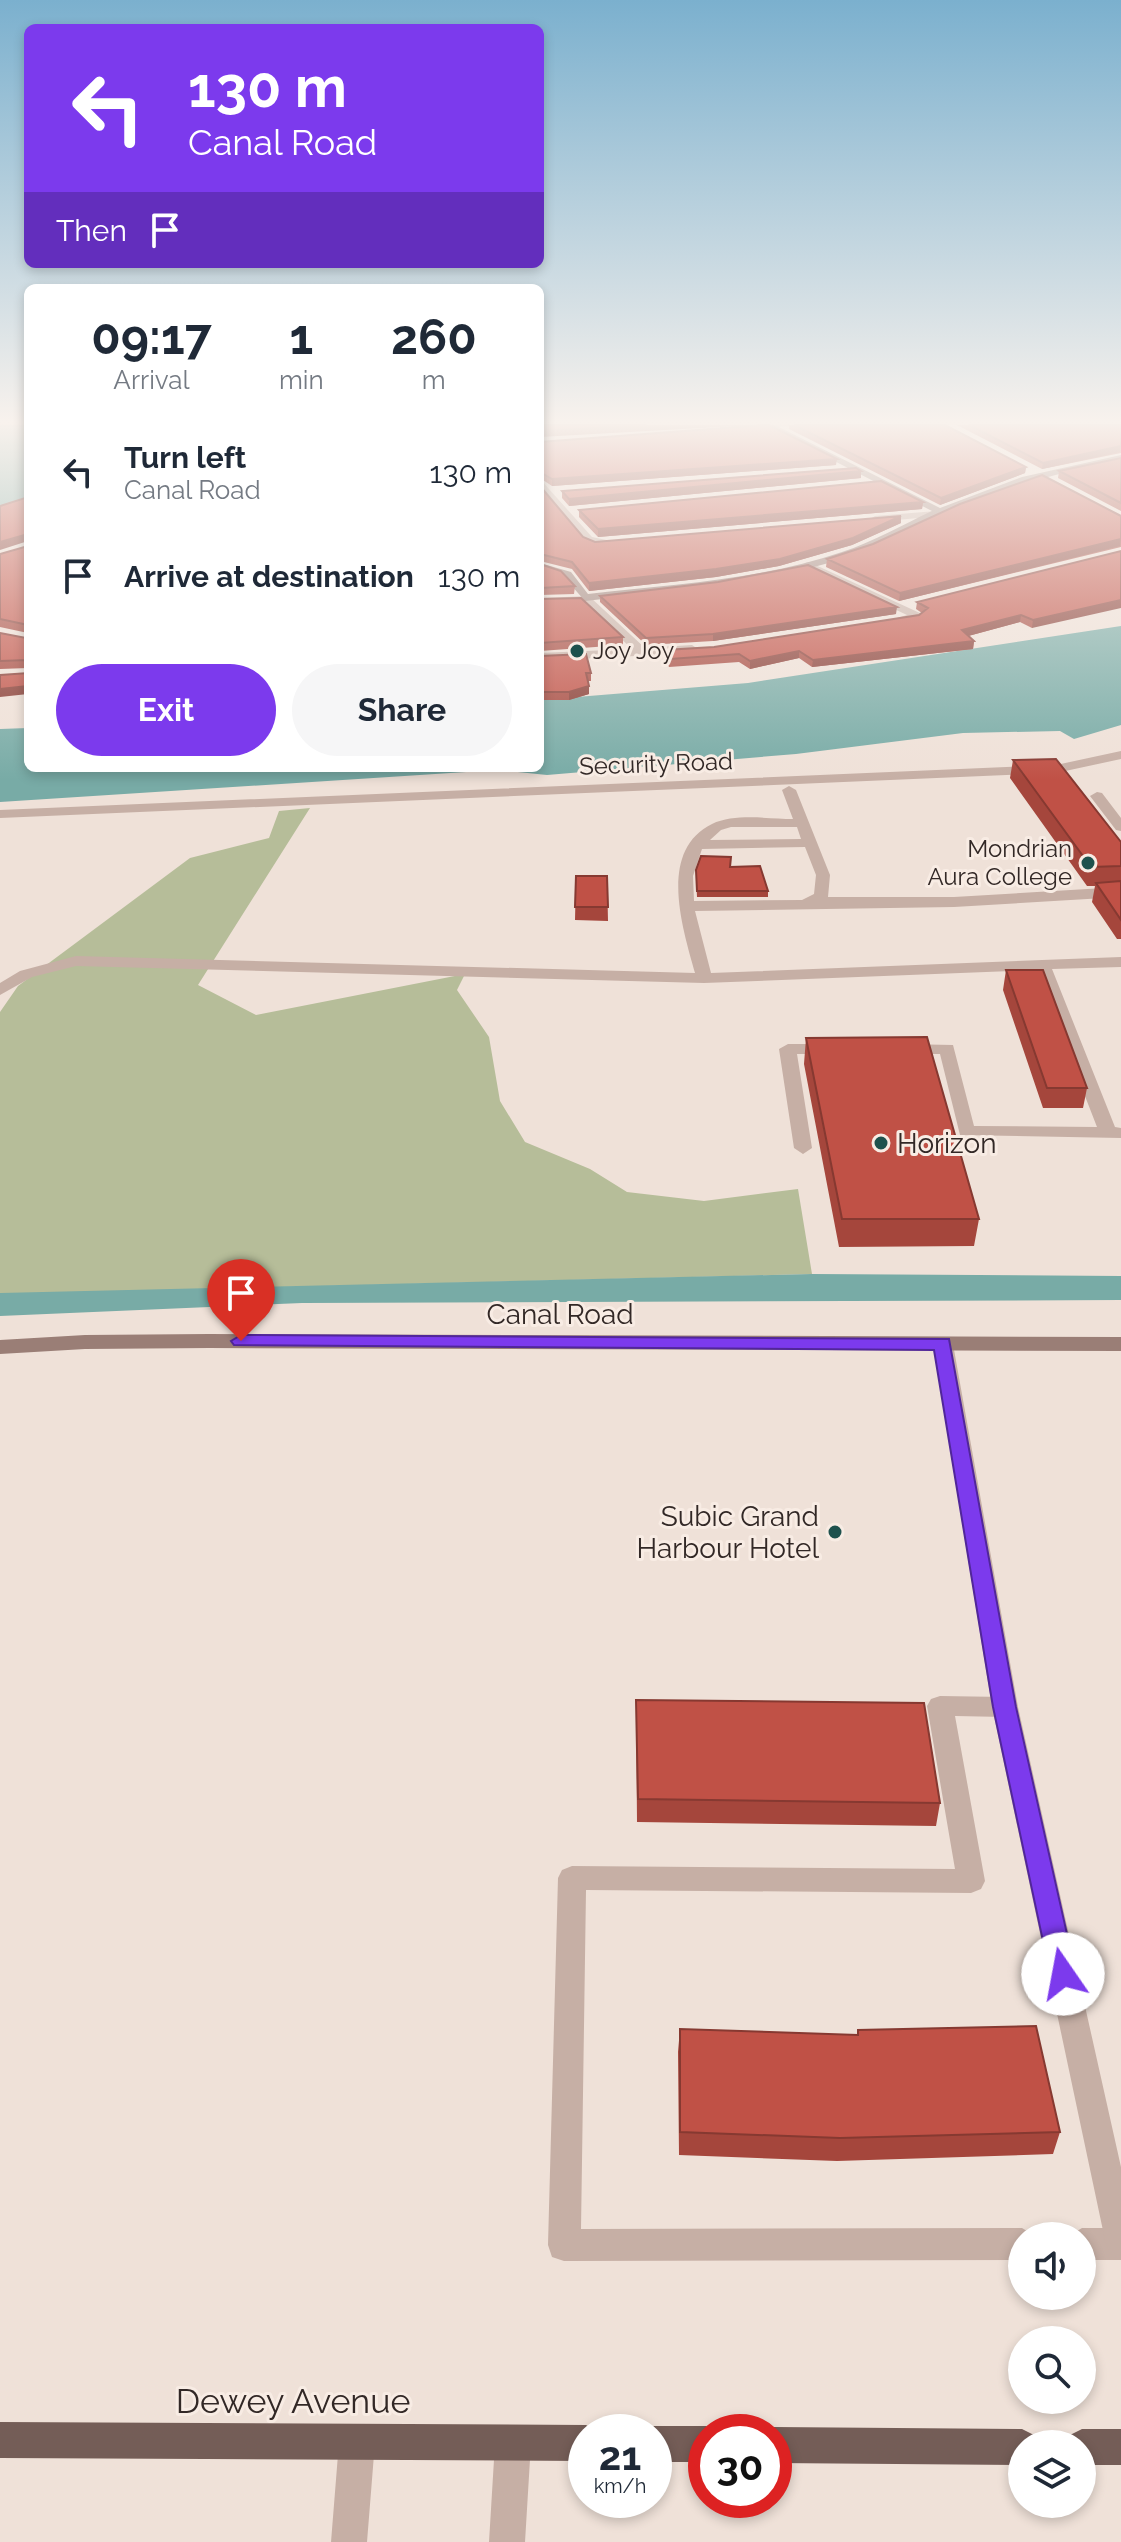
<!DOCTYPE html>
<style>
body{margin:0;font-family:Raleway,sans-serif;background:#f6f6f7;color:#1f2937;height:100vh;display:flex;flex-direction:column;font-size:30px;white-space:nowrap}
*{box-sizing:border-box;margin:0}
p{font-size:26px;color:#747a83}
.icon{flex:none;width:44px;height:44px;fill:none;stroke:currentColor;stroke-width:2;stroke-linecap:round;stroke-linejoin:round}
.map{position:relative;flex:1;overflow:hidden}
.drawer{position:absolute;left:24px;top:284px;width:520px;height:488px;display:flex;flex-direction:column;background:#fff;border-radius:12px;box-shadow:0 4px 12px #0003}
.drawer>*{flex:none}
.banner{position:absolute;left:24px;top:24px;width:520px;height:244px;border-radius:12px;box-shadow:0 4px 12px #0003;background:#7c3aed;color:#fff;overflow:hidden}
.controls{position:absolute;left:1008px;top:2222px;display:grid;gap:16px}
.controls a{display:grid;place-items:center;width:88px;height:88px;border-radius:50%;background:#fff;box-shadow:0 4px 12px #0003;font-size:40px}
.speed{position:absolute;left:568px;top:2414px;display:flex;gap:16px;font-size:40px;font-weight:700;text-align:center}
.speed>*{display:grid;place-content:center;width:104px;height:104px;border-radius:50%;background:#fff;box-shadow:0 4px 12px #0003;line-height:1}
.speed small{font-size:20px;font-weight:400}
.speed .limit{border:12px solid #d22;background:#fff;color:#111}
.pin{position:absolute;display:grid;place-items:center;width:68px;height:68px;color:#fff;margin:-82px -34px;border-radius:50% 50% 50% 0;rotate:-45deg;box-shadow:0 0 8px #0007}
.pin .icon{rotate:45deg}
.me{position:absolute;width:88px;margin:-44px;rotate:348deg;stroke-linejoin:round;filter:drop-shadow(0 0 6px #0008)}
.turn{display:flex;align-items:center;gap:28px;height:168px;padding:0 32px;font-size:36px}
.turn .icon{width:104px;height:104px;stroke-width:2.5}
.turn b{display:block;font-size:56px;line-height:68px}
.then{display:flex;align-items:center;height:76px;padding:0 32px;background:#0003;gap:16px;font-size:30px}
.eta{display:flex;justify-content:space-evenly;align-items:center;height:136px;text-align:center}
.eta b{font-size:48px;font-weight:700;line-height:56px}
.cta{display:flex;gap:16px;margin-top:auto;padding:16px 32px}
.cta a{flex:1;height:92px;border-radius:48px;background:#7c3aed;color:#fff;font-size:32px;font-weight:700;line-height:92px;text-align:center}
.cta a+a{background:#f6f6f7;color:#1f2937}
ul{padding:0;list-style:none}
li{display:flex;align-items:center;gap:24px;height:104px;padding:0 32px}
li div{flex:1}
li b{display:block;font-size:30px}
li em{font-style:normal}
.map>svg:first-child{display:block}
.green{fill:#b6bd99}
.water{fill:#78aba6}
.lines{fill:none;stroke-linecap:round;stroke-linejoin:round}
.lane{fill:#c6afa5;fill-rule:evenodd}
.street{fill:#c6afa5;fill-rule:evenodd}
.secondary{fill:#9a7e76;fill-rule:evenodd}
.primary{fill:#745d57;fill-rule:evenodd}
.wall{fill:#a5463c}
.shaded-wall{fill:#863931}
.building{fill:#c05146;stroke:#863931;stroke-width:2}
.route{fill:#7c3aed;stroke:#51269a;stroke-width:2}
.poi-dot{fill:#1e514d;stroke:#f8ece4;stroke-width:3}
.labels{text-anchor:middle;stroke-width:6;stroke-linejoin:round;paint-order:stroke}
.far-poi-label{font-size:24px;fill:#322826;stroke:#f8ece4;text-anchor:start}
.far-street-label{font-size:24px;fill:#322826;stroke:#f8ece4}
.poi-label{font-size:28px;fill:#322826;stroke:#f8ece4;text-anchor:start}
.street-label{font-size:28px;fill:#322826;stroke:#f8ece4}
.near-street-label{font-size:34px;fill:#322826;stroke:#f8ece4}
</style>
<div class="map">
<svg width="1121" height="2542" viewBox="0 0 1121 2542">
<rect width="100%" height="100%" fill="#efe1d8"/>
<path class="green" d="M310,808L198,985L256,1015L465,974L457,990L489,1037L500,1101L525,1142L590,1169L627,1192L704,1201L798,1189L812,1274L0,1294V1012L18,986L190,858L269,838L279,811Z"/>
<path class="water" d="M0,425H28V506L0,518Z
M1121,626V725L1074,739L1060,731L963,733L796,754L547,775L497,770L0,802V729L28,728V768H540V700L748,683Z
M812,1274L1121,1276V1300L302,1303L0,1316V1293Z"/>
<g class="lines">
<path class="lane" d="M1121,751V759L1056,773L0,818V810L1056,765Z
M789,786L796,790L830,875L828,897H954L1121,887V897L954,907L695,911L711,973L1121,957V967L1052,969L1115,1127L1121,1128V1138L960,1135L940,1054H904L895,1049L904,1044L953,1045L974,1126L1097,1127L1036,970L704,983L76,966L32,977L0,995V983L20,971L76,956L695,973C683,929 657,851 712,824C735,813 769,819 793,819L782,790ZM731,827H797L801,839L710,840L721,830ZM805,847L816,875L814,894L802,900L694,901L693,876L702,849Z
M1097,792L1102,793L1121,818V831L1116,830L1090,796Z
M788,1044H832L841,1049L832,1054H797L812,1148L803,1154L794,1148L779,1049Z
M940,1696L1005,1697L1014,1700L1018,1707L1014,1714L1005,1717L955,1716L985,1881L981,1889L971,1893L586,1890L581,2229L1022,2228L1035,2236H1022V2260L564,2261L552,2257L548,2245L558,1878L562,1870L572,1866L955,1869L927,1706L931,1699Z
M1082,2228H1121V2260H1082V2236H1069Z
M357,2424L369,2430L375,2442L367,2542H331L339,2442L345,2430Z
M513,2425L525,2431L531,2443L525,2542H489L495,2443L501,2431Z"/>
<path class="street" d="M751,425H797L752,430L747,427Z
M540,479L592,537L616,542V546L585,542L540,488Z
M936,511L941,514L940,516L875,522L870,519L875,516Z
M809,562L922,614L924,616L890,624V620L907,615L805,567V563Z
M589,596L645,648L692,645L698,649L692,653L540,661V653L632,649L582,602L540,604V598Z
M943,1337L953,1344L1018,1707L1121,2167V2256L1109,2252L1105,2240L992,1707L933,1344Z"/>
<path class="secondary" d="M764,425H775L940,508L1022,477L1121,455V461C1056,471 996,492 936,517C906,529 879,547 848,557C763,585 673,591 585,601L563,576L540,569V563L571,572L588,594C673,584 761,580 842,552C873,542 902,525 932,511Z
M209,1334L1121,1337V1351L209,1348L85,1349L0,1354V1340L85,1335Z"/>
<path class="primary" d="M0,2422L586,2425L599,2432H586V2461L0,2458Z
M654,2426H706L719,2432H706V2462H654V2432H641Z
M774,2427L1022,2429L1034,2435L1038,2444H1022V2465L774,2463V2432H763Z
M1082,2429H1121V2465H1082V2444H1066L1070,2435Z"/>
</g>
<path class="wall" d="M789,425H945L1026,467L1025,473L940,505L789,429Z
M957,425H1121V453L1042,469Z
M540,442L836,465L552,486L540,478Z
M1121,458V511L1058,478L1059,471Z
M861,471V478L569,506L562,498V491Z
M540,486L583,537L595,542L901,523L852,545L779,566L716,577L589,591L572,569L540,561Z
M923,502L922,509L598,537L579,517V510Z
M1121,516V547L899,601L826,567L827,559Z
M28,543V633L0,627V554L28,546Z
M1121,551L1032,628L1020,622L968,636L974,641L973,649L812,667L799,658L750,669L739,662L669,667L665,658V650L714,647L919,615L922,613L916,609L917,602Z
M540,564L575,586L574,594L540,595Z
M718,582L896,614L713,641L646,645L600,602V596Z
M540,599L623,637V645L540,651Z
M0,633L26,638L28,637V668L0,669Z
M540,656L591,673V681H588L589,694L569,700H540Z
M1013,760L1121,842V939H1117L1092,902L1095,886H1087L1010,778Z
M730,867L768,891V897H697L696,876Z
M576,876H607L608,921L575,920Z
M1006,970L1087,1088L1083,1108H1043L1003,990Z
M806,1038L979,1219L974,1246L839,1247L804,1064Z
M636,1700L940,1803L936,1826L637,1822Z
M680,2029L857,2035L858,2030L1060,2132L1053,2154L837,2161L679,2155L678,2052Z"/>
<path class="shaded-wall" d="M646,425H754L540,437V431Z
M1121,446L1120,452L1042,469L1043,463Z
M837,459L836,465L552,486V479Z
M1026,467L1025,473L940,505L941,498Z
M861,471V478L569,506V499Z
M923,502L922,509L598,537V529Z
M901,516V523L852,545L779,566L716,577L589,591V583Z
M28,534V541L0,550V542Z
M1121,539L1120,546L899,601L900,593Z
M1121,600V608L1032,628L1033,620Z
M897,607L896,614L713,641V634Z
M1021,615L1020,622L961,638L962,630Z
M974,641L973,649L812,667L813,660Z
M799,651V658L750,669V661Z
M28,686V694L0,697V689Z
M589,686V694L569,700V692Z"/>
<path class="building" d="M540,425H646L540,431Z
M763,425H769L837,459L552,479L540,472V442Z
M794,425H945L1026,467L941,498Z
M969,425H1121V446L1043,463Z
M1121,458V503L1059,471Z
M856,468L861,471L569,499L562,491Z
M1042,475L1121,516V539L900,593L827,559L873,544L960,504Z
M881,481L923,502L598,529L579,510Z
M540,486L583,537L595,542L901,516L853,538L780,559L716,569L589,583L572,562L540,554Z
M28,497V534L0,542V506Z
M28,543V625L0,619V554L28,546Z
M1121,551V600L1033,620L1021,615L962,630L974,641L813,660L799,651L750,661L739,654L670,659L665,650L714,647L919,615L928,608L917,602Z
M540,564L561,571L575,586L540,588Z
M808,565L897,607L713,634L646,638L600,596L718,582Z
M581,598L623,637L540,643V599Z
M0,633L26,638L28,637V662L27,660L0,661Z
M586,654L591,673H586L589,686L569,692H540V656Z
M28,673V686L0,689V675Z
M1056,759L1121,842V866L1091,867L1013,760Z
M701,856L731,857L730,867L760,866L768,891H697L696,870Z
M576,876H607L608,907H575Z
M1121,881V920L1096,883Z
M1006,970H1043L1087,1088H1047Z
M927,1037L979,1219H842L806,1038Z
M636,1700L924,1703L940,1803L638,1799Z
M1036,2026L1060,2132L840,2138L680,2132V2029L858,2035V2030Z"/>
<linearGradient id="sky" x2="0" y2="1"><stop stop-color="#7bb0ce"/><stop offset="0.54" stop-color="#f8f2ed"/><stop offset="1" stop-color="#f8f2ed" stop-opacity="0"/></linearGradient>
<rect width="1121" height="780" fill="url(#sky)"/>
<path class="route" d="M241,1335L949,1339L1016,1707L1076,1974L1072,1982L1063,1985L1053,1982L1050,1974L993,1707L934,1350L234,1345L231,1341Z"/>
<g class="poi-dot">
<circle cx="577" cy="651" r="8"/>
<circle cx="1088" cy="863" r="8"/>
<circle cx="881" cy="1143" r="8"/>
<circle cx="835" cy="1532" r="8"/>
</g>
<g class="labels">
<g class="far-poi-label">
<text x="593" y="659">Joy Joy</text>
<text x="1072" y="857" text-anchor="end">Mondrian<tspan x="1072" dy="28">Aura College</tspan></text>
</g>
<g class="far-street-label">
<text transform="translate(656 764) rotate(-2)" y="8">Security Road</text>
</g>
<g class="poi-label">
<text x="897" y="1153">Horizon</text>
<text x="819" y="1526" text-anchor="end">Subic Grand<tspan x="819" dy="32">Harbour Hotel</tspan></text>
</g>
<g class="street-label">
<text x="560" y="1324">Canal Road</text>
</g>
<g class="near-street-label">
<text x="293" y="2413">Dewey Avenue</text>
</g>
</g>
</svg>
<div class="controls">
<a><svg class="icon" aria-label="sound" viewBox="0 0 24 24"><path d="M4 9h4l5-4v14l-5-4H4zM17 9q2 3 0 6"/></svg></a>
<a><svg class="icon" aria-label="search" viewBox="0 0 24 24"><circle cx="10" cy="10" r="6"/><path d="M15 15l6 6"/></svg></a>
<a><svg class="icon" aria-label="layers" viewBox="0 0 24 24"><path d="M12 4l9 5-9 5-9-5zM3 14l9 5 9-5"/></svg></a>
</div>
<div class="speed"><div>21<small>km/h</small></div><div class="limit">30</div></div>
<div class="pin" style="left:241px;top:1341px;background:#d93025"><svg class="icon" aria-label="arrive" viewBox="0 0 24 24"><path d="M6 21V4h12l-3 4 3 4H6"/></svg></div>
<svg class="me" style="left:1063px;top:1974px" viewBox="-20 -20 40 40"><circle r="19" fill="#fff"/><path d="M0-13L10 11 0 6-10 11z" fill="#7c3aed"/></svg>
<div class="banner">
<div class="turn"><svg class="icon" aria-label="left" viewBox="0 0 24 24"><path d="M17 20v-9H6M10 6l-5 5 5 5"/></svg><div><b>130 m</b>Canal Road</div></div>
<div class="then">Then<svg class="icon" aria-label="arrive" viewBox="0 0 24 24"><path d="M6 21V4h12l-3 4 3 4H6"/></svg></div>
</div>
<section class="drawer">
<div class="eta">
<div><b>09:17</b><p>Arrival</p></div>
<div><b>1</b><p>min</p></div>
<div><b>260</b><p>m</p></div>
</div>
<ul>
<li><svg class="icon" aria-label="left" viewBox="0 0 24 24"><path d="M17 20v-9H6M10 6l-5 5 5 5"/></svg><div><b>Turn left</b><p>Canal Road</p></div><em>130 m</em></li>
<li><svg class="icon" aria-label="arrive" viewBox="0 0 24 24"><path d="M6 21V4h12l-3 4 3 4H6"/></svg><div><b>Arrive at destination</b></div><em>130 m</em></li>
</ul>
<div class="cta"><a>Exit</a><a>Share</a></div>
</section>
</div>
